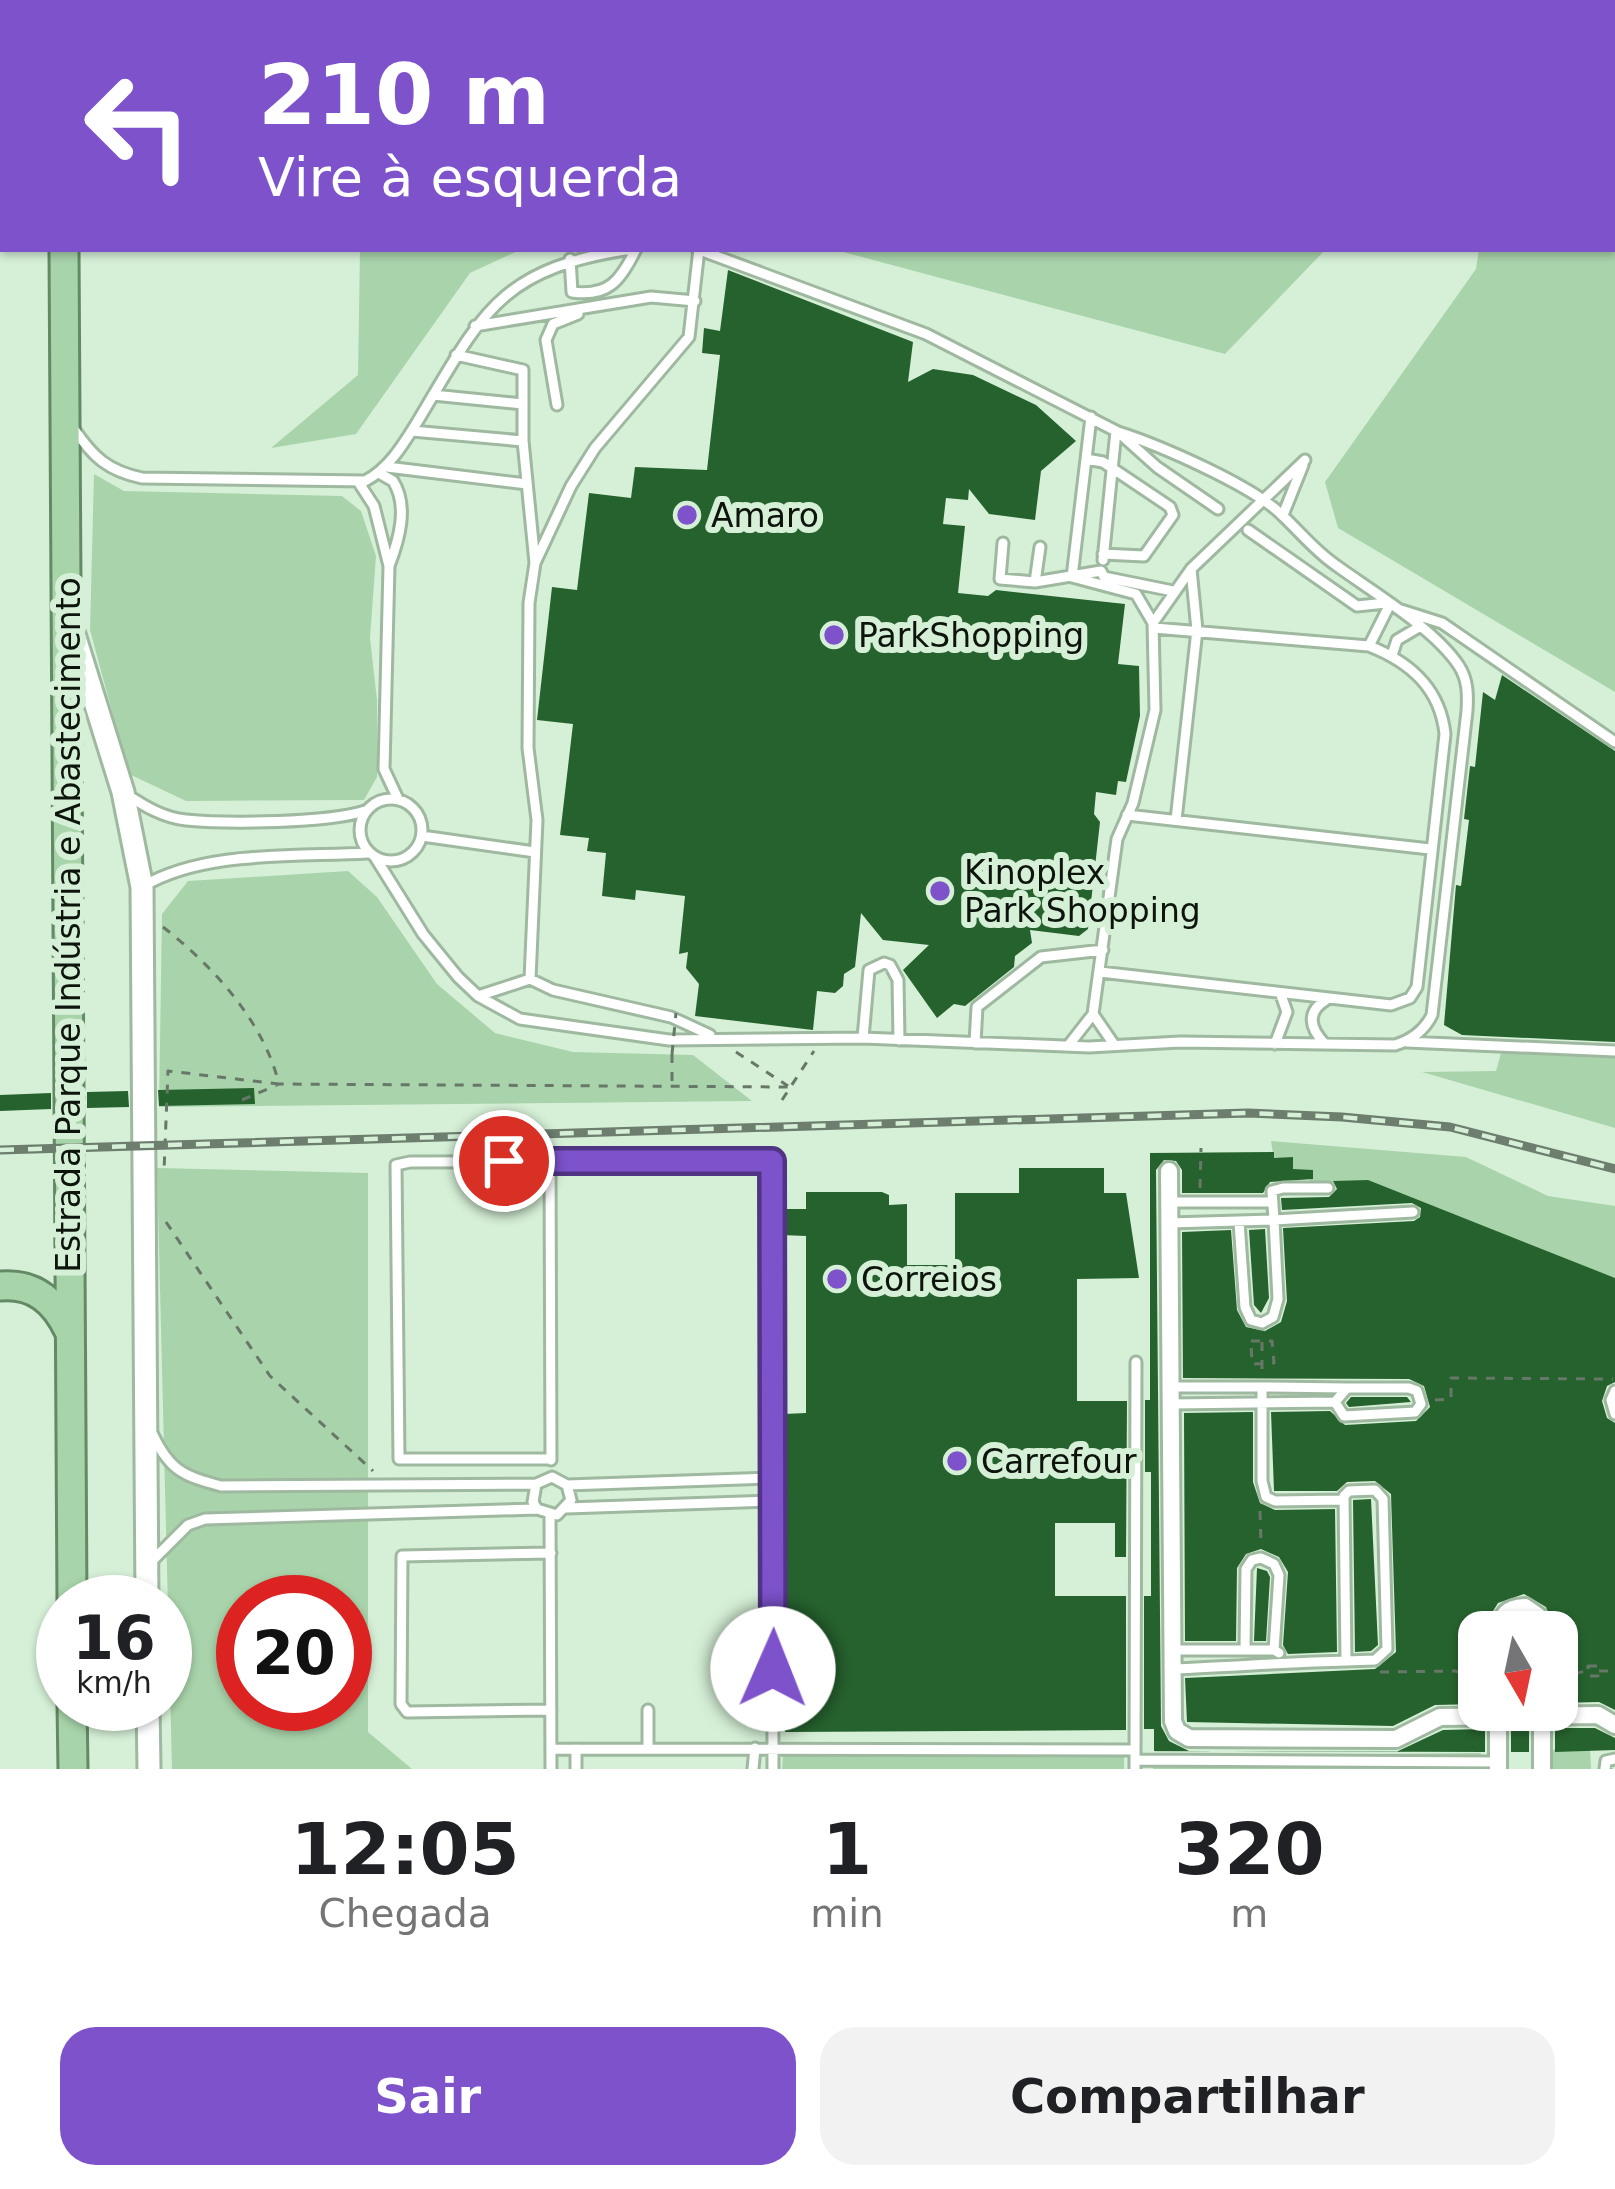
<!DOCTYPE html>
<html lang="pt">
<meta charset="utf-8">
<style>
body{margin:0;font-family:"DejaVu Sans",sans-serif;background:#f2f2f2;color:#202124;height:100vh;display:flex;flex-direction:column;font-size:45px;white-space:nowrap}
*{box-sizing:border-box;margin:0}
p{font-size:39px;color:#757577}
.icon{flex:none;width:66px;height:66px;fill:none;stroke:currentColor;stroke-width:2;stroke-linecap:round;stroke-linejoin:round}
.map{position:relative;height:1769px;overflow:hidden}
.sheet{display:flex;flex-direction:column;background:#fff;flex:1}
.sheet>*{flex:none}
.banner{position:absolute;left:0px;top:0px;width:1617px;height:252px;box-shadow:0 3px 9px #0004;background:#7d52cb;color:#fff;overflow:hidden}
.needle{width:78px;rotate:171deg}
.fabs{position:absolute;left:1458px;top:1611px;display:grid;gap:24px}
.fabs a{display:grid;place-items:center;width:120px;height:120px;border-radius:24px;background:#fff;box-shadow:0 3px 9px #0004;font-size:60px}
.speed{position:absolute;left:36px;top:1575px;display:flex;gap:24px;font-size:60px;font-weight:700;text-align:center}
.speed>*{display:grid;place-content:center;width:156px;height:156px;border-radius:50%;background:#fff;box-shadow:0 3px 9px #0004;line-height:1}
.speed small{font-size:30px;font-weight:400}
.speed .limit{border:18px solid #d22;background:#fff;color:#111}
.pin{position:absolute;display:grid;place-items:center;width:102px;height:102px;color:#fff;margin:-51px;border:6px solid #fff;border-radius:50%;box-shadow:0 3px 12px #0007}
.me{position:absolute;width:132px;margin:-66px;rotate:1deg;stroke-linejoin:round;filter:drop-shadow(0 0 9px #0008)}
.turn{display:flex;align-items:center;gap:42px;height:252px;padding:0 60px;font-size:54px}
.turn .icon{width:156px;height:156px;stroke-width:2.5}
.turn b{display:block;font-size:84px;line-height:102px}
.eta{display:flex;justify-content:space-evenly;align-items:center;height:204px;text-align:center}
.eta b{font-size:72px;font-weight:700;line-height:84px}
.button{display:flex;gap:24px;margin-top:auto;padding:24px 60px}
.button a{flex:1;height:138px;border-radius:36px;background:#7d52cb;color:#fff;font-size:48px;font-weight:700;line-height:138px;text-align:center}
.button a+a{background:#f2f2f2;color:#202124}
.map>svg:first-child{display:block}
.green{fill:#a9d4ab;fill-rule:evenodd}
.building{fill:#26622e}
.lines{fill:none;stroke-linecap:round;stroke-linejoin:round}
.service-casing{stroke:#9fb8a0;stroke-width:15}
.minor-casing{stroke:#9fb8a0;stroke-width:22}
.tertiary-casing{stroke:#9fb8a0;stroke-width:27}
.trunk-casing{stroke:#638a65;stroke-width:33}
.path{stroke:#677768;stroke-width:3;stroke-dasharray:9 9;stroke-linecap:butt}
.service{stroke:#fff;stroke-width:9}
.minor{stroke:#fff;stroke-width:16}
.tertiary{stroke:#fff;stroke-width:21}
.trunk{stroke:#a8d4aa;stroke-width:27}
.rail-casing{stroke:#6d7e6e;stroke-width:9}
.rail{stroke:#d6f0d7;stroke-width:4.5;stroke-dasharray:14;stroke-linecap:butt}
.path-bridge{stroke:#677768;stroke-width:3;stroke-dasharray:9 9;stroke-linecap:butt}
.route-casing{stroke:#513584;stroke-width:30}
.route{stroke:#7d52cb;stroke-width:21}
.poi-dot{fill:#7d52cb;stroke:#d6f0d7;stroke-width:4.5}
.labels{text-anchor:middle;stroke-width:12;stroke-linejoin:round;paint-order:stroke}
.poi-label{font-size:33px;fill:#0c140c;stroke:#d6f0d7;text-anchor:start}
.street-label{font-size:33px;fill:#0c140c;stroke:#d6f0d7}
</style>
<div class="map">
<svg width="1615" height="1769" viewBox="0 0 1615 1769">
<rect width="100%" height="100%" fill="#d6f0d7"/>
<path class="green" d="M365,0H1382L1383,3H365Z
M1460,0H1615V692L1338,528L1325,482L1476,269L1479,249H1614V3Z
M360,249H522L470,273L356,434L271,448L358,375Z
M832,249H1326L1225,354Z
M94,474L124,491L342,496L361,511L376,556L370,638L377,700V777L364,800L186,801L129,774L90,630Z
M348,871L377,897L437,984L495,1033L573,1052L693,1055L752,1101L159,1107L162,914L188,881Z
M1615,1051V1128L1422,1072L1496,1071L1501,1053Z
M1271,1141L1466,1157L1548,1196L1615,1206V1281L1364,1182H1310L1308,1172H1289L1274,1159Z
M157,1168L368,1173V1732L412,1769H172ZM243,1602H345V1704H243Z
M1590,1747L1591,1769H1549V1754L1556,1748Z
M1481,1753V1769H1153L1154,1756Z
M783,1756H1124V1769H782Z"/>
<path class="building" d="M728,270L913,342L908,382L933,369L973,375L1036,405L1076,441L1041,471L1035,520L989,514L969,489L968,500L946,498L943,524L965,526L958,593L988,596L996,590L1125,604L1118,664L1139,666L1140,716L1126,782L1118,781L1116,795L1096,792L1094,814L1100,822L1088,929L1079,936L1030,930L1032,943L1015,956L1014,967L965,1006L954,1004L937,1018L903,970L929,945L883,940L861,913L855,967L844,974L843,986L835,993L817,991L813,1030L695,1016L699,984L686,968L688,952L679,954L685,896L636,890L635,900L602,896L606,853L587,851L589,838L560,835L573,724L537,720L552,587L577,590L589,493L631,498L635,467L707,470L720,355L702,353L704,328L720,331Z
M1502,675L1615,751V1042L1462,1035L1444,1025L1456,885L1461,886L1469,820L1464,819L1470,766L1475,767L1483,692L1495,700Z
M254,1088L255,1104L159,1106L158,1090Z
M128,1091L129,1107L87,1108V1092Z
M51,1093V1109L0,1111V1095Z
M1274,1152V1158L1293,1157V1169L1313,1170V1179L1270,1182L1263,1193H1182V1170L1176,1161L1164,1160L1156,1170L1161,1726L1169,1741L1189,1751L1396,1752L1443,1730L1485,1729V1752L1154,1751V1729H1144V1596H1151V1472H1145V1400H1150V1153Z
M1019,1168H1104V1193H1126L1139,1278L1077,1279V1401H1127L1126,1557H1115V1523H1055V1596H1126V1730L785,1732L784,1414L806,1413V1236L781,1235V1209H806V1192H882L889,1195V1205L907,1204V1265H955V1193H1019Z
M1368,1180L1615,1278V1382L1607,1386L1602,1401L1607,1418L1615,1423V1710L1599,1702L1557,1703V1632H1554L1546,1607L1524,1594L1498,1603L1490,1616L1487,1632H1479V1704L1435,1705L1393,1726L1187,1722L1185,1678L1375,1669L1396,1652L1391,1494L1375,1481L1347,1482L1337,1491H1274L1271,1412L1330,1411L1345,1425L1416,1421L1430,1407L1424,1386L1409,1379L1183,1378L1182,1232L1231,1230L1237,1310L1246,1327L1265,1331L1281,1322L1287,1301L1283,1228L1414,1221L1420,1217L1421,1208L1412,1203L1282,1210L1281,1198L1329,1197L1337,1189L1333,1181Z
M1265,1229L1269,1298L1261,1313L1254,1305L1249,1230Z
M1351,1397H1407L1411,1402L1349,1407L1346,1403Z
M1253,1412V1482L1260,1503L1275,1510L1335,1509L1337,1652L1288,1654L1283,1645L1288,1572L1279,1557L1261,1549L1246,1554L1237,1568L1236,1641H1185L1184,1413Z
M1371,1499L1378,1645L1371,1651L1355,1652L1353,1500Z
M1257,1568L1267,1571L1270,1577L1266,1641H1254Z
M1555,1728H1595L1615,1738V1750L1555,1752Z
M1511,1729H1529V1752H1511Z"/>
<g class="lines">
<g class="service-casing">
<path id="service" d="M697,249L926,334L1118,432L1157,467L1218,509
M570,259L572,292C609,297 621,280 636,249
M475,326L651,297L695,301
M456,355L523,370V441L535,563
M433,395L523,404
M557,405L546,340L553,324L578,314
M74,429C93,457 108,471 142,478L365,481C390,468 404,443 419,419C483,312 499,269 631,249
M412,431L523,441
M1086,459L1103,462L1170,507L1173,515L1144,556L1103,554
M387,467L527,484
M379,473L393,481C409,506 399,540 389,566L384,769L398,799
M359,483L374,506L389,566
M1283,515L1303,465
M1248,530L1357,606L1386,603
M1003,543L1000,579L1035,582L1101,571L1104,577L1173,591
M1103,560L1116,431
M1072,577L1091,417
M1072,577L1136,594L1153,623
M1035,582L1040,547
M1401,610L1442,623L1615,742
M1369,646L1389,606
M1392,655L1397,640L1419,627
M126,794C144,806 164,818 186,820C229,824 326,823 365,811
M360 830a31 31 0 1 1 62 0a31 31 0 1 1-62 0Z
M1127,815L1430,849
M1176,820L1197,630L1191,569
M422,836L535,852
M375,857L423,934L458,977L478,996L520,1019L669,1040L863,1038L1089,1047L1180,1042L1395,1045C1412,1040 1424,1031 1432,1015L1467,711C1468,695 1468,680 1459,666C1435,629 1373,592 1337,566C1315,551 1302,534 1283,516C1254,486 1159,445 1118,432
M142,887C203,850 297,857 367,853
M1100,972L1391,1005L1410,998L1417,987L1445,734C1440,688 1410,662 1369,646L1154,628
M530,979L537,820L528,748L529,603L535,563L571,486L595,448L689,337L699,249
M478,996L530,979L553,990L671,1017L710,1035
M1093,1014L1113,1043
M863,1038L869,970L884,963L890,965L898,980L899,1040
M1407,1042L1615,1051
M975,1043L977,1007L1041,957L1103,950
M1324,1043C1310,1028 1306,1012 1326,1000
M1275,1044L1287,1012L1281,995
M1068,1046L1093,1014L1117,839L1133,803L1155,710L1153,623L1191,569L1305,460
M550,1161L551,1460
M1170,1202H1273
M1239,1222L1245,1307L1251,1320L1262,1323L1273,1317L1278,1299L1274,1220L1413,1212
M1170,1223L1274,1220L1272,1191L1283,1188H1328
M1171,1387H1262V1481L1266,1497L1275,1501L1343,1500
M1262,1387L1347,1388
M1615,1391L1611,1400L1615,1414
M1171,1404L1335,1402L1347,1388H1409L1417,1391L1421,1404L1415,1412L1344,1416L1335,1402
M153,1435C170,1471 184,1476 221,1486L536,1484
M551,1459H399L396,1165L410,1162L772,1161L773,1769
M567,1485L773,1478
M1375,1490L1383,1499L1387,1649L1375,1660L1346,1661L1344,1496L1349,1491Z
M567,1508L773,1501
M550,1516L551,1769
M152,1561L188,1525L205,1519L537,1509L557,1515L571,1500L567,1485L552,1477L536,1484L533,1502L537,1509
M1173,1650H1274L1279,1653
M1245,1650L1246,1569L1252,1560L1261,1558L1274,1564L1279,1575L1274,1650
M1173,1669C1232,1667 1288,1662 1346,1661
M551,1710L407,1712L401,1704L402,1556L551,1553
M648,1748V1710
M551,1749L1135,1750
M1135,1760L1498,1762
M576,1769V1749
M753,1769L755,1748
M1135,1769L1136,1362
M1605,1769L1606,1761L1615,1759"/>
</g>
<g class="minor-casing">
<path id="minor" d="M1169,1171L1173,1721L1177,1731L1189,1738L1396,1739L1440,1717L1598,1715L1615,1725
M1500,1632C1501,1614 1507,1608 1525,1607L1538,1616L1541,1632
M1498,1710V1769
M1542,1710V1769"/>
</g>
<g class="tertiary-casing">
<path id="tertiary" d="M72,628L123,792L142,887L147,1602
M148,1704L149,1769"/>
</g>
<g class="trunk-casing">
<path id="trunk" d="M61,0V3
M93,3V0
M64,249L72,1602
M0,1286C34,1283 55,1301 69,1331
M72,1704L73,1769"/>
</g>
<path class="path" d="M163,927C213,966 264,1022 279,1084L168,1071L164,1171
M736,1052L788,1086
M672,1054V1082
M242,1100L279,1084L790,1087
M782,1100L814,1051
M1200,1188L1201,1148
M166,1222L270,1376L373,1471
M1251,1341H1272L1274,1363L1252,1364Z
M1262,1342V1375
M1435,1400L1451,1399V1378L1613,1379
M1260,1511L1261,1544
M1588,1666H1597L1598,1676H1588Z
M1599,1671H1615
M1380,1672L1455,1671L1479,1678
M1557,1678L1586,1671"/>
<use href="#service" class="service"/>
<use href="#minor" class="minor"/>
<use href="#tertiary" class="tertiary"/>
<use href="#trunk" class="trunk"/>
<g class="rail-casing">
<path id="rail" d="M0,1150L1248,1113L1342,1117L1450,1127L1615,1169"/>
</g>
<use href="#rail" class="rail"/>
<path class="path-bridge" d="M672,1054L676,1013"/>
</g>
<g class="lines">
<g class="route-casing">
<path id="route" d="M504,1161H772L773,1669"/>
</g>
<use href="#route" class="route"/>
</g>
<g class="poi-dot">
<circle cx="687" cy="515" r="12"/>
<circle cx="834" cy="635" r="12"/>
<circle cx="940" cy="891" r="12"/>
<circle cx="837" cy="1279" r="12"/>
<circle cx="957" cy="1461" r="12"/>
</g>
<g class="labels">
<g class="poi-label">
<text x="711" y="527">Amaro</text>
<text x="858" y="647">ParkShopping</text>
<text x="964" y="884">Kinoplex<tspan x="964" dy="38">Park Shopping</tspan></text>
<text x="861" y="1291">Correios</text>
<text x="981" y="1473">Carrefour</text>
</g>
<g class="street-label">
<text transform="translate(68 925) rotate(-90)" y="12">Estrada Parque Indústria e Abastecimento</text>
</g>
</g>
</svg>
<div class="fabs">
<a><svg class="needle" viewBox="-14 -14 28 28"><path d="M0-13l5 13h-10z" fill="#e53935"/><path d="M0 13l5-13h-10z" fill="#757577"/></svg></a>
</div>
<div class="speed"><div>16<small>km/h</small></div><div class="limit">20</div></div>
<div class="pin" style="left:504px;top:1161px;background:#d93025"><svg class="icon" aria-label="arrive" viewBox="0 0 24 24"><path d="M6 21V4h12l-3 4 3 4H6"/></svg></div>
<svg class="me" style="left:773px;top:1669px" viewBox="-20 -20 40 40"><circle r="19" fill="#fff"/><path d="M0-13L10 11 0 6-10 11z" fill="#7d52cb"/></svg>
<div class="banner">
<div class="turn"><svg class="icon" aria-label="left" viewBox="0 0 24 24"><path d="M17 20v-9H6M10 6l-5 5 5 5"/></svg><div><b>210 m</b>Vire à esquerda</div></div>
</div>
</div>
<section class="sheet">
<div class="eta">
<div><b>12:05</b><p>Chegada</p></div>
<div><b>1</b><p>min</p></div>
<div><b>320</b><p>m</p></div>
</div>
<div class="button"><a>Sair</a><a>Compartilhar</a></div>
</section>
